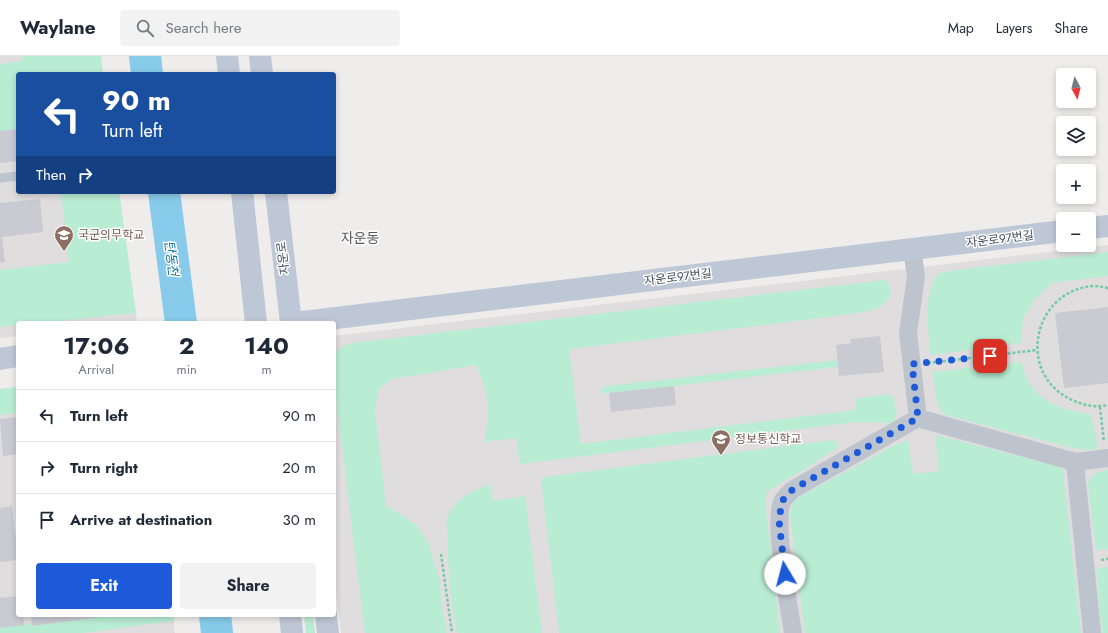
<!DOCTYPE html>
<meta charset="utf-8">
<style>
body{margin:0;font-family:Jost,"Noto Sans KR",sans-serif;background:#f2f2f3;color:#1f2937;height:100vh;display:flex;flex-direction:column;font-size:15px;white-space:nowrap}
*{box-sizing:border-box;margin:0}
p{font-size:13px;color:#747a83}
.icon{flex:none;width:22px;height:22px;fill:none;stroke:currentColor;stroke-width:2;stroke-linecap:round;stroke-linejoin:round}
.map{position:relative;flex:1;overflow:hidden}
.sheet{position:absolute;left:16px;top:265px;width:320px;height:296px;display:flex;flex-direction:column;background:#fff;border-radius:4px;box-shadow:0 2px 6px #0003}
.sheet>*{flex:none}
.top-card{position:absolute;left:16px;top:16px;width:320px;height:122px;border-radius:4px;box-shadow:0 2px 6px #0003;background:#1a4fa0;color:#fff;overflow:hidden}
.needle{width:26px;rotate:173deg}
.tools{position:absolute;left:1056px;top:12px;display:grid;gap:8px}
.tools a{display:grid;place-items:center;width:40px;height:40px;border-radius:4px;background:#fff;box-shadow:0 2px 6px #0003;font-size:20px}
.pin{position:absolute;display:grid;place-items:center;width:34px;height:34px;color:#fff;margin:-17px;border-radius:8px;box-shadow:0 2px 6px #0006}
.me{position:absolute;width:44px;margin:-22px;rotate:352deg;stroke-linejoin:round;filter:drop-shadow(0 0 3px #0008)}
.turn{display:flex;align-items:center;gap:14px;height:84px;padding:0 20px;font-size:18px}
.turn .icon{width:52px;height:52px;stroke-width:2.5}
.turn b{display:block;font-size:28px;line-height:34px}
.then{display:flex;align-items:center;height:38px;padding:0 20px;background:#0003;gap:8px;font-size:15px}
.eta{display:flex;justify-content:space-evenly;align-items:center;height:68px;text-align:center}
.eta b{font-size:24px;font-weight:700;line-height:28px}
.primary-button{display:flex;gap:8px;margin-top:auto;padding:8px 20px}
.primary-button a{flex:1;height:46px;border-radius:4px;background:#1c5ad9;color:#fff;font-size:16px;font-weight:700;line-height:46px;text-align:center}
.primary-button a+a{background:#f2f2f3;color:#1f2937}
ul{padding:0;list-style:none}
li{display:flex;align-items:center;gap:12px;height:52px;padding:0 20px;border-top:1px solid #e0e1e3}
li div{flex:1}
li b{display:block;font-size:15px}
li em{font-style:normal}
header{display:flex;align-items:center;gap:24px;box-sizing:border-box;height:56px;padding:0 20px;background:#fff;border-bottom:1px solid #e0e1e3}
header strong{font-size:19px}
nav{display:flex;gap:22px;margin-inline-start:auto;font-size:14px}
.search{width:280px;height:36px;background:#f2f2f3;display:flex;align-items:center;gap:10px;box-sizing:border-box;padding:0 14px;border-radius:4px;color:#747a83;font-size:15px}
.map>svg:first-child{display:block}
.education{fill:#e0ddde}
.green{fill:#b9edd3}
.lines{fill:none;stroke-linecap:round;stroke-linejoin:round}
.river{stroke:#87cae9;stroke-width:32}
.building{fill:#c9cad2}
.path{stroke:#72caa8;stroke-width:2.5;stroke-dasharray:3 2;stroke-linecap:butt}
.lane{stroke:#bdc4ce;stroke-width:9}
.street{stroke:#bdc4ce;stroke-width:18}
.secondary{stroke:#bec7d5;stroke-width:22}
.route{stroke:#1c5ad9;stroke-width:7;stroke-dasharray:0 12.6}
.labels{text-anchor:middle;stroke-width:3;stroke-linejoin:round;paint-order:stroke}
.education-label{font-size:12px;fill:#785e54;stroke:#fff;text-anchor:start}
.street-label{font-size:12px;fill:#454d59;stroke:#fff}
.water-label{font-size:13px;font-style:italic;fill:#0e73a2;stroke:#fff}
.quarter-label{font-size:14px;fill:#595b61;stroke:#fff}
</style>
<header>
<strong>Waylane</strong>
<div class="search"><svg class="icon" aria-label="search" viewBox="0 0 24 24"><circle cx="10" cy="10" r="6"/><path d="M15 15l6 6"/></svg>Search here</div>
<nav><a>Map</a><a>Layers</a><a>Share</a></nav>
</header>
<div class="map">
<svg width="1108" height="577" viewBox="0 0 1108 577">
<rect width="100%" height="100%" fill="#efecec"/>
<path class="education" d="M0,0H101L103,18H18V136H119L137,265L123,267H18V280L0,282Z
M1108,189V577H341L334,520V280Z
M18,331V559H173L175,577H0V333Z"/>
<path class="green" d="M21,0H101L103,18H18V73L0,75V8L21,5Z
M61,136H119L136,257L40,267H18V269L0,271V214L69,206Z
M1108,196V220L1052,227L1035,243L1023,262L1021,287L931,299C928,280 923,233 938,219C940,216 946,216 949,215Z
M885,224C890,228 891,232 890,238C886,256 859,256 844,259L569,293L581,388L856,354L855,343L889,338L894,341L896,362L891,367L856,366L520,408L516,382L484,386C491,355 489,337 476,309L392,323L379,333L375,355L386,450L416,468L428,487L440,525L442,553L447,577H365L334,325V298L341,291L352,287Z
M838,304V311L604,338L601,334L602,332L608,330Z
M1022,306C1023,311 1024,317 1026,321C1037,347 1066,355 1091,358L1098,393L1089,394L1073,392L946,359C934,352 935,329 933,316Z
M18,331V357L0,359V333Z
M935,379L1054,409L1061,411L1063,415L1081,577H805L790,458L794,444L891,391L908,384L913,418L939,415Z
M833,384L838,387V390L835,394L768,435L765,443L780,577H559L541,423L544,421Z
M1108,414V493L1096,494L1088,429C1091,418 1098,415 1108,414Z
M490,428L493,445L525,440L542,577H457C451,544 447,509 447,476C447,472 446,465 448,461C453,443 475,434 490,428Z
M1108,511V577H1102L1096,513Z
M116,559H173L174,565L83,577H0V572L32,567V570Z
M304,559H313L315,577H306Z"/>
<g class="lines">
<path class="river" d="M145,0L147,18
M164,136L181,267
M215,559L217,577"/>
</g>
<path class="building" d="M18,73V105L0,107V75Z
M40,143L43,176L2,181L5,206L0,207V147Z
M1108,251V327L1064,332L1055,257Z
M880,280L884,316L839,320L836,289L851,287L850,283Z
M674,330L676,349L611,356L609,337Z
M18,361V398L3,400L0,363Z
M12,450L18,504L0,506V452Z
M18,540V559H23L24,569L0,572V542Z
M31,559H108V560L32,570Z"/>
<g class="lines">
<path class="path" d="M1108,232C1103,231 1098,230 1093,230C1033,235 1016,316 1070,343C1082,349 1095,352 1108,349
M928,307L1037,294
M1100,351L1104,386
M441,498L452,577
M1101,504L1108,503"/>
<path class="lane" d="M0,122L18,120"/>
<path class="street" d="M918,362L1075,406L1108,402
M1075,406L1092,577
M793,577C789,550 773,467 782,446C783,442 789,438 792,434L918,362L908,277L916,220L912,193"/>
<path class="secondary" d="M227,0L229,18
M260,0L262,18
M242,136L256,267
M276,136L291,267
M1089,172L1108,170
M294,267L1063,175
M0,303L18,300
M290,559L292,577
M326,559L328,577"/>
</g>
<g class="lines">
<path class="route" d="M785,518L779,464L782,445L792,434L918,362L912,308L990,300"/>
</g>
<defs>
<g id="university-pin" transform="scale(1)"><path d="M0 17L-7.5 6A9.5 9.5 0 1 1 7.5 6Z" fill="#8d6e63" stroke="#fff"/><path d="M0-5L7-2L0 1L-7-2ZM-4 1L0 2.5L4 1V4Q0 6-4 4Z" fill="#fff"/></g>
</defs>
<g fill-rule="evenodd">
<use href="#university-pin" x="64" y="179"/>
<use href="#university-pin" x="721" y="383"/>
</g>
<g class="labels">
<g class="education-label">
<text x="78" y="183">국군의무학교</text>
<text x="735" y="387">정보통신학교</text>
</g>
<g class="street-label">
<text transform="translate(1000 183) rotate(-7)" y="4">자운로97번길</text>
<text transform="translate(283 202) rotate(-97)" y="4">자운로</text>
<text transform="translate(678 221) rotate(-7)" y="4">자운로97번길</text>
</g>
<g class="water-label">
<text transform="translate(172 202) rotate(83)" y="5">탄동천</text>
</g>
<g class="quarter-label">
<text x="360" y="187">자운동</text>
</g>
</g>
</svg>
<div class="tools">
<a><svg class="needle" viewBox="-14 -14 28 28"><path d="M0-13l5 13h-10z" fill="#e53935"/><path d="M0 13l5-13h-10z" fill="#747a83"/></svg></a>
<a><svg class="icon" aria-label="layers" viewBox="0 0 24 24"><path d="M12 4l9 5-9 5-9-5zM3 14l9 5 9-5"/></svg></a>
<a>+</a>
<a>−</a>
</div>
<div class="pin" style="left:990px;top:300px;background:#d93025"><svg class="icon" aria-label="arrive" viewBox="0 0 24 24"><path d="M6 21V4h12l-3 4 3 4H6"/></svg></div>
<svg class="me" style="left:785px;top:518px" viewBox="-20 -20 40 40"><circle r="19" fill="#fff"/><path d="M0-13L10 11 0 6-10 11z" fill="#1c5ad9"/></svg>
<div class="top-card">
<div class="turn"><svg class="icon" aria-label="left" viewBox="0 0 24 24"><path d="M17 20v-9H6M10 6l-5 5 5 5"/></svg><div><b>90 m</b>Turn left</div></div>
<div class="then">Then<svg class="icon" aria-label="right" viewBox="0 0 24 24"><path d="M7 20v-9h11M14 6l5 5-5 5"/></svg></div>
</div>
<section class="sheet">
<div class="eta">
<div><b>17:06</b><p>Arrival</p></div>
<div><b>2</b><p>min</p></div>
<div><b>140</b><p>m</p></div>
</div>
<ul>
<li><svg class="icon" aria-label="left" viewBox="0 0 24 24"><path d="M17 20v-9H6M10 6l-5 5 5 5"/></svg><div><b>Turn left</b></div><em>90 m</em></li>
<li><svg class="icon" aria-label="right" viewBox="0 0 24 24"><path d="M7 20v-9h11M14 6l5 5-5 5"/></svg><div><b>Turn right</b></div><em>20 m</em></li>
<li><svg class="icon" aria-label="arrive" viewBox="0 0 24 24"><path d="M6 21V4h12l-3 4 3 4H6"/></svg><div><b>Arrive at destination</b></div><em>30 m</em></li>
</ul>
<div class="primary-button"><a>Exit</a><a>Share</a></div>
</section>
</div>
